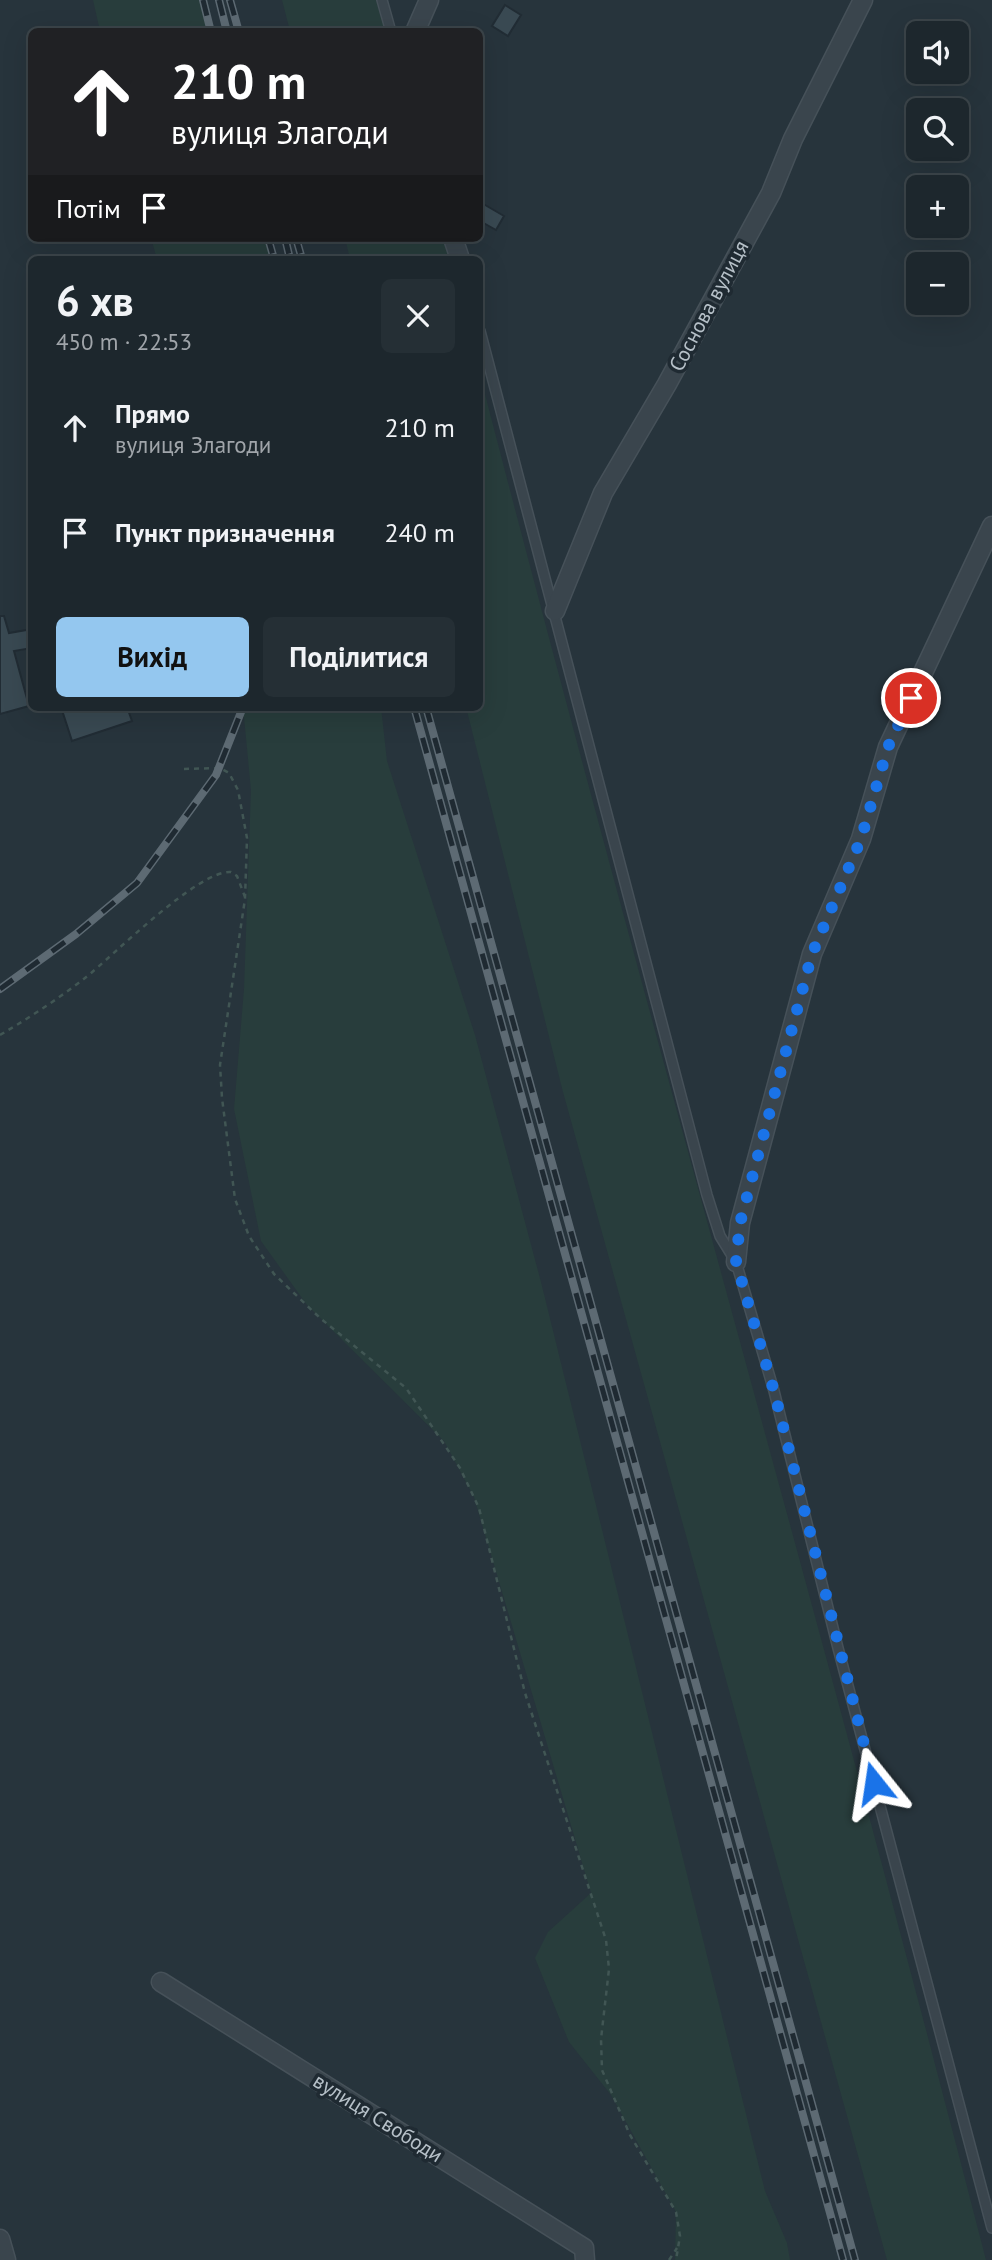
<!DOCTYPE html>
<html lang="uk">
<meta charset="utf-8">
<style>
body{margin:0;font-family:"PT Sans",sans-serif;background:#252f35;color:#f1f3f6;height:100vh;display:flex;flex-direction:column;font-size:26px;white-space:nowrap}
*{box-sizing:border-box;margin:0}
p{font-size:23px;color:#a0a5aa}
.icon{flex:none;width:38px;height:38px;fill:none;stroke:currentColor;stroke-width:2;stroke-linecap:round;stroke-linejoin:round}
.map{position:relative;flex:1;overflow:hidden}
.details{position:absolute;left:28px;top:256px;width:455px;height:455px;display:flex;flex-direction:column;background:#1d272d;border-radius:10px;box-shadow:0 7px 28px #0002,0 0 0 2px #3b4449}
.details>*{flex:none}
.banner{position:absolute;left:28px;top:28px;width:455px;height:214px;border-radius:10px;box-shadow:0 7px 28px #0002,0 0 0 2px #3b4449;background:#202124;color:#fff;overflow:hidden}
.buttons{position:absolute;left:906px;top:21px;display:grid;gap:14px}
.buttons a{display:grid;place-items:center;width:63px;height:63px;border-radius:10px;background:#1d272d;box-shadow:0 7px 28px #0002,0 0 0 2px #3b4449;font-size:35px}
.pin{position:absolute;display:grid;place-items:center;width:60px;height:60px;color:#fff;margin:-30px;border:4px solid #fff;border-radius:50%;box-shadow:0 2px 7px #0007}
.me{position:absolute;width:77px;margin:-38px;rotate:345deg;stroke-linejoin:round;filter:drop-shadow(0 0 5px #0008)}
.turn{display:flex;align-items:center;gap:24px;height:147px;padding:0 28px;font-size:32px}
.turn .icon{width:91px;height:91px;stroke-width:2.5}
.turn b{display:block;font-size:49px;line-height:60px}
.then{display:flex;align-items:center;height:66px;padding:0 28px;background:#0003;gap:14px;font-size:26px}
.round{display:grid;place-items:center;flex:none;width:74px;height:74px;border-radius:10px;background:#252f35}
.summary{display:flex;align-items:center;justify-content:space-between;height:119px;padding:0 28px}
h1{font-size:42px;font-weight:700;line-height:52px}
.action{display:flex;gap:14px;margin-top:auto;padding:14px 28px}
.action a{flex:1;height:80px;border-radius:10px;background:#94c7ef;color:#111;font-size:28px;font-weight:700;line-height:80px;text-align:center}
.action a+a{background:#252f35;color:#f1f3f6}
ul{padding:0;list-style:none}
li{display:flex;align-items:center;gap:21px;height:105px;padding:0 28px}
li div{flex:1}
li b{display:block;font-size:26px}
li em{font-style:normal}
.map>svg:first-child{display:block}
.green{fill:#283d3c}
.building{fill:#394952;stroke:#212c34;stroke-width:2}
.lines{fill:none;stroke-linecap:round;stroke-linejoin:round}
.service-casing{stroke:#465159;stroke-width:12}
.minor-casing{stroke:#465159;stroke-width:21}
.path{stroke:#415654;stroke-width:2.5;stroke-dasharray:5 5;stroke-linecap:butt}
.service{stroke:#3a454d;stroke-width:9}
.minor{stroke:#3a454d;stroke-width:18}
.rail-casing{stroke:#5d6a73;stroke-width:8}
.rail{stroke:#1f2a32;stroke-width:5;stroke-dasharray:16;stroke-linecap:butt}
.route{stroke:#1a73e8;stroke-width:12;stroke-dasharray:0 21.6}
.labels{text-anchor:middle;stroke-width:7;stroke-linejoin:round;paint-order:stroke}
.street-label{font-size:21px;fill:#b6c0c8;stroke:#1f2a32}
</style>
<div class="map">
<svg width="992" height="2260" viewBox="0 0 992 2260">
<rect width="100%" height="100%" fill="#27343c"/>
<path class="green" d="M93,0H200L209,31H100Z
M282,0H376L385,31H290Z
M151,238H267L272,259H157Z
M345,238H444L449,259H350Z
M480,375C643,1005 824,1630 986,2260H887L563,1092L466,707H480Z
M243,707H381L387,761L475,1035L541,1282L765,2191L787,2243L790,2260H675L676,2212L611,2095L569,2042L535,1958L548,1932L591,1893L474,1497L444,1441L307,1305L261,1241L234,1109L244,989L251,790Z"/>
<path class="building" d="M505,5L521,15L508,36L492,26Z
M480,202L504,216L496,230L480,221Z
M0,616H4L9,633L32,629V648L14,651L29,706L0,714Z
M61,707H127L132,721L72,741Z"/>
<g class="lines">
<g class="service-casing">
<path id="service" d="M382,0L391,32
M480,331L707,1195L720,1236L736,1262L774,1391L838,1648L992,2228"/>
</g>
<g class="minor-casing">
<path id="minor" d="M415,32L429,0
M453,238L460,259
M555,611L603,493L667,384L771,193L793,139L863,0
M736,1262L740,1223L812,954L861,839L888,747L992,526
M161,1982L584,2248L585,2260
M0,2239L6,2260"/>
</g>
<path class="path" d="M184,769L220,768L229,773L238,790L247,838L245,899L220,1065L222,1098L235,1199L249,1236L274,1274L320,1318L406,1388L460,1468L479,1508L525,1693L606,1940L609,1969L601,2039L602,2070L630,2135L676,2212L680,2236L676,2260
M0,1035C29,1018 58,999 85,978C114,955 198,870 231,872L237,876L245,897
M669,2260L677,2248"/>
<use href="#service" class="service"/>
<use href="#minor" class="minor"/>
<g class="rail-casing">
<path id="rail" d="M203,0L211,32
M219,0L227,32
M230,0L239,32
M268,238L274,259
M285,238L290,259
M296,238L302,259
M414,707L843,2260
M426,707L855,2260
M0,989L76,934L137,883L216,775L243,707"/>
</g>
<use href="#rail" class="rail"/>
</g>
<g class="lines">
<path class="route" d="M874,1783L774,1391L736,1262L740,1223L812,954L861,839L888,747L911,698"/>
</g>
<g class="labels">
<g class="street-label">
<text transform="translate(709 306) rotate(-62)" y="7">Соснова вулиця</text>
<text transform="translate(378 2118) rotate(32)" y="7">вулиця Свободи</text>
</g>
</g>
</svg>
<div class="buttons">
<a><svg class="icon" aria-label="sound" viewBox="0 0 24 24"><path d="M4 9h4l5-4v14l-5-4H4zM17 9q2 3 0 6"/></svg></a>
<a><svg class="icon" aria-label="search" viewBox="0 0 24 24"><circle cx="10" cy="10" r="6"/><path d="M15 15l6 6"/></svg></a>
<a>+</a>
<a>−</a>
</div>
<div class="pin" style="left:911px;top:698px;background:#d93025"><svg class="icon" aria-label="arrive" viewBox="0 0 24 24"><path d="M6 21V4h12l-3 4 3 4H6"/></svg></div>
<svg class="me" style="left:874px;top:1783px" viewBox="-20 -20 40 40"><path d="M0-17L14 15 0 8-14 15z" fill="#1a73e8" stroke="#fff" stroke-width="4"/></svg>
<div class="banner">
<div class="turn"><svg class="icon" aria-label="ahead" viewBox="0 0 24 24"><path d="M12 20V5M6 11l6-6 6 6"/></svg><div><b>210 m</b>вулиця Злагоди</div></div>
<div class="then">Потім<svg class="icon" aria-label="arrive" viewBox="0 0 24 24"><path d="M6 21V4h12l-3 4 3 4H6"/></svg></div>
</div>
<section class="details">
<div class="summary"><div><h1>6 хв</h1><p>450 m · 22:53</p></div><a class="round"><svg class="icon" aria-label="close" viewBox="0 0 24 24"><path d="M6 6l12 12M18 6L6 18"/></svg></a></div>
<ul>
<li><svg class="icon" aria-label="ahead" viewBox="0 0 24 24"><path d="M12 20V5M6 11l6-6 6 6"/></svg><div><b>Прямо</b><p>вулиця Злагоди</p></div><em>210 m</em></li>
<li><svg class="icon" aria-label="arrive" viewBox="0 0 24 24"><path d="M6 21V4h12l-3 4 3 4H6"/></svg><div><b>Пункт призначення</b></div><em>240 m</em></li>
</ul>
<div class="action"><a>Вихід</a><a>Поділитися</a></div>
</section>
</div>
